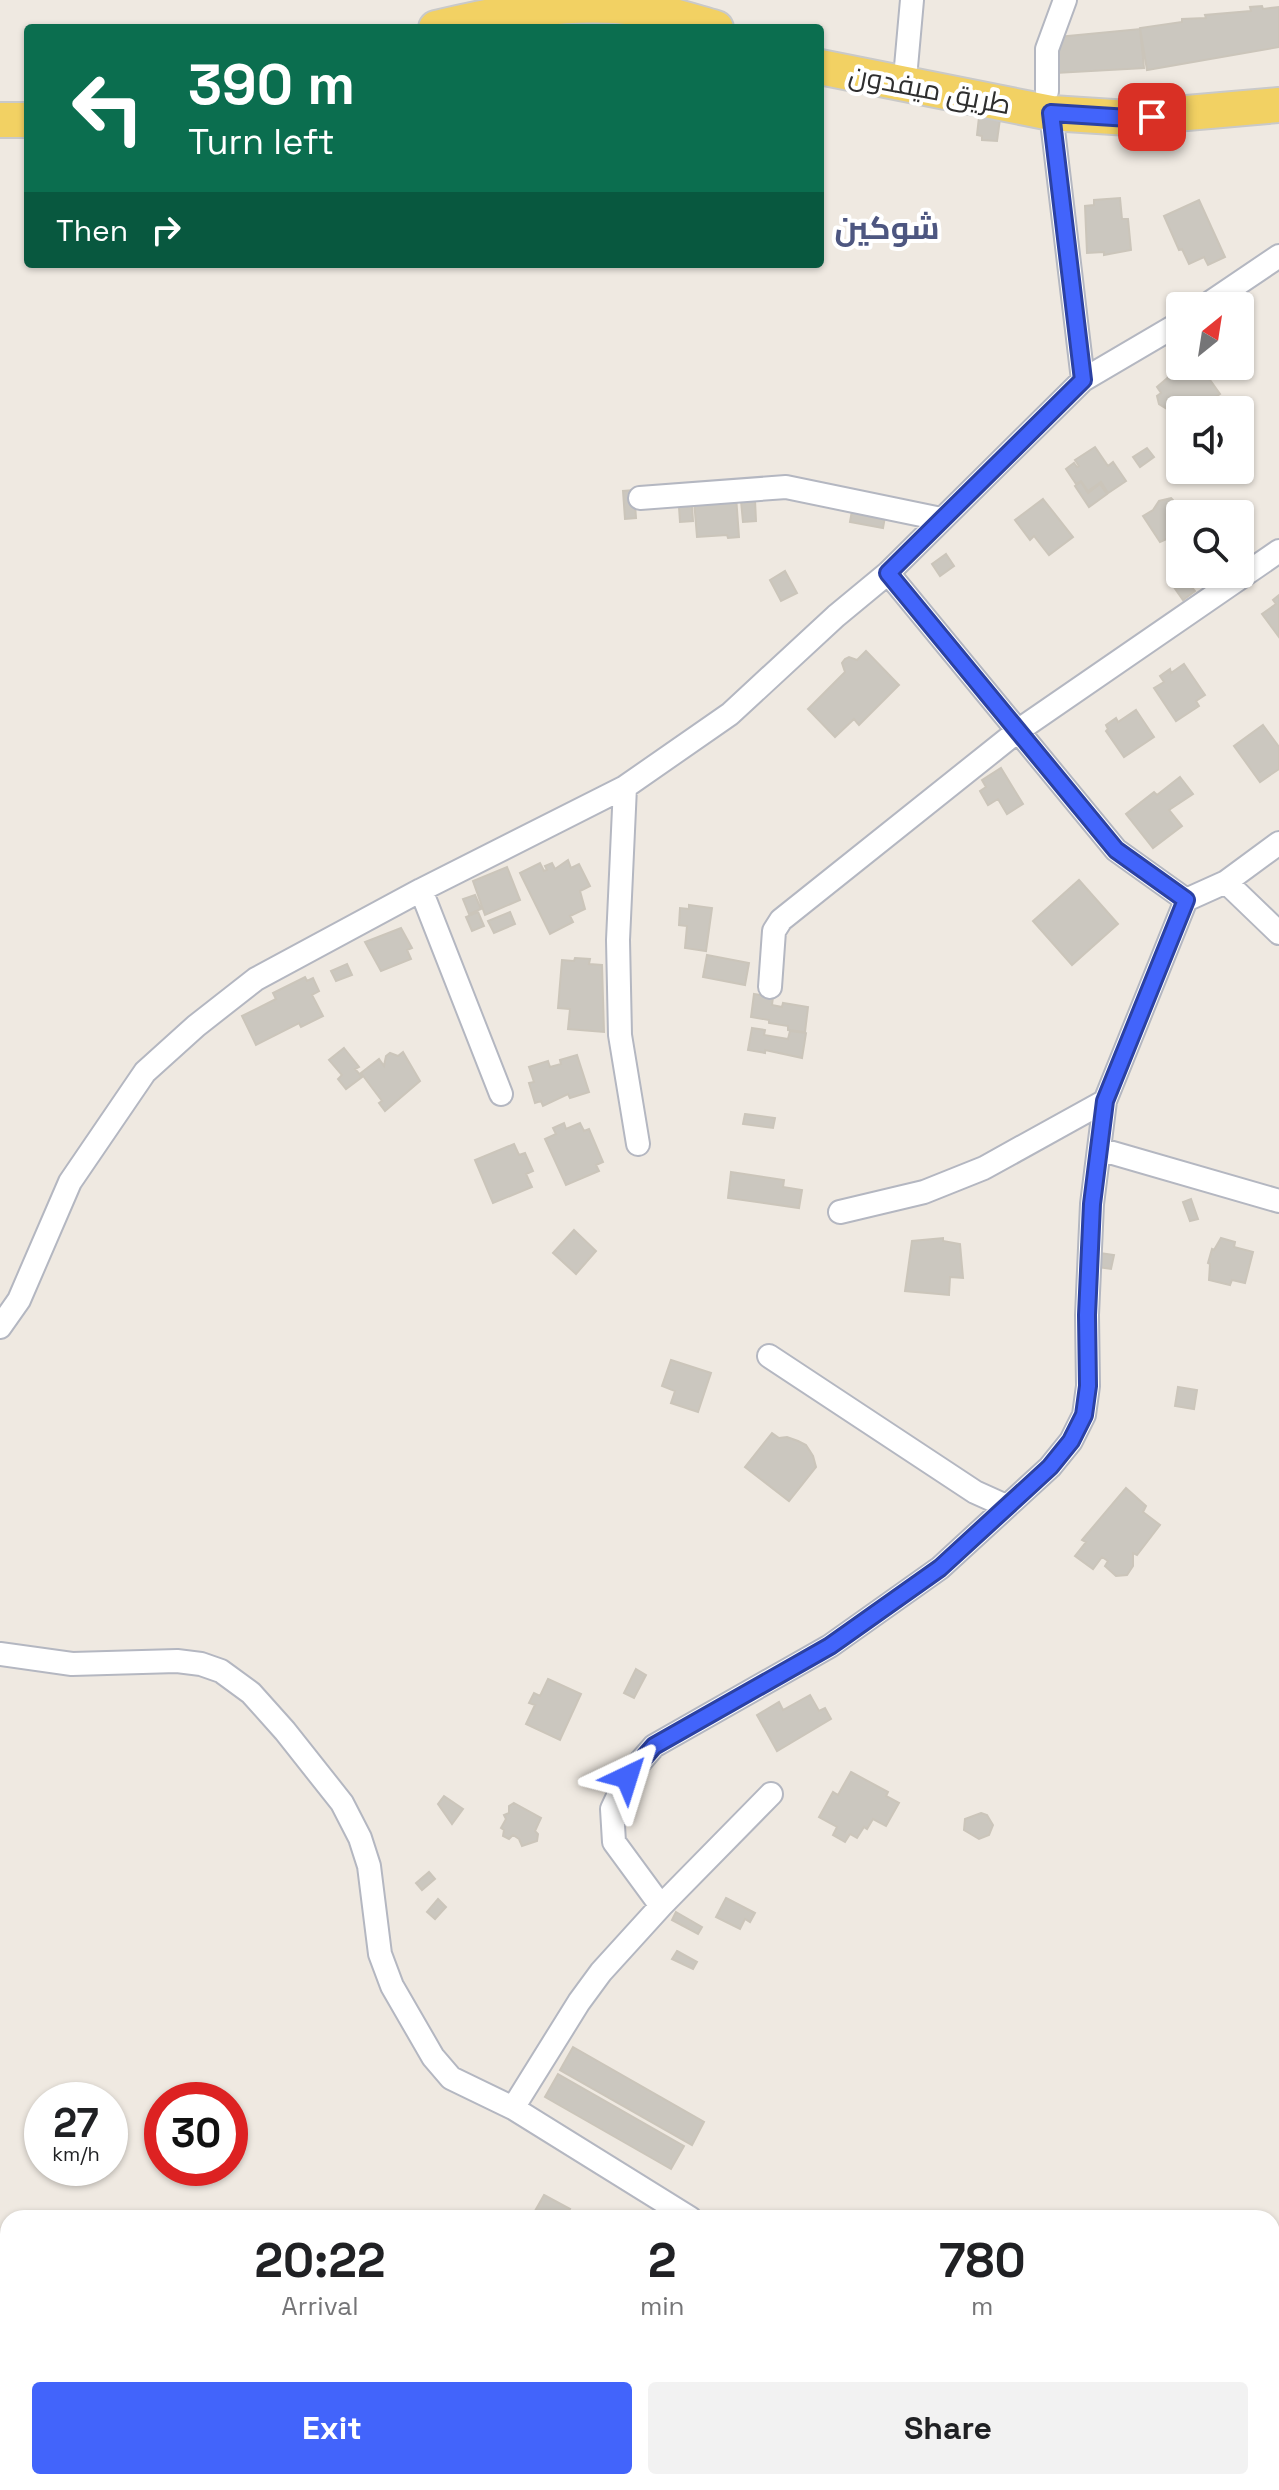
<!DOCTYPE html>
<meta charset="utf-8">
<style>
body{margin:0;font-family:"Space Grotesk",Cairo,sans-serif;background:#f2f2f2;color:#202124;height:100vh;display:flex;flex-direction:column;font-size:30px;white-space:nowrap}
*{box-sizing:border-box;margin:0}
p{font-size:26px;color:#757577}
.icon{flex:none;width:44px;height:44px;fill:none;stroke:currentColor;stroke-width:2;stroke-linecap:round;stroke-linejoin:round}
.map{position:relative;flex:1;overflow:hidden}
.side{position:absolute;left:0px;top:2210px;width:1280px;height:280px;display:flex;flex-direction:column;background:#fff;border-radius:24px 24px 0 0;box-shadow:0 2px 6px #0004}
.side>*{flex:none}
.banner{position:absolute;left:24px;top:24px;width:800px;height:244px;border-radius:8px;box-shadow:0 2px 6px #0004;background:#0b6e4f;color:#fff;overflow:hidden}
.needle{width:52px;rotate:30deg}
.controls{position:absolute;left:1166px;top:292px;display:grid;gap:16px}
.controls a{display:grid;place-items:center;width:88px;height:88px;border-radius:8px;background:#fff;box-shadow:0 2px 6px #0004;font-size:40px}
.speed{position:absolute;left:24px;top:2082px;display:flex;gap:16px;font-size:40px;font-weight:700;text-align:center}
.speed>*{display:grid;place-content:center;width:104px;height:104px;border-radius:50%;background:#fff;box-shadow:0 2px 6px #0004;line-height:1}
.speed small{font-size:20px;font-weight:400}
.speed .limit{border:12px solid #d22;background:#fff;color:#111}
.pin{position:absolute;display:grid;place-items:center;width:68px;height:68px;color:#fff;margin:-34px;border-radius:16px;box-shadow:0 4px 12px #0006}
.me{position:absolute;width:88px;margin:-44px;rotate:41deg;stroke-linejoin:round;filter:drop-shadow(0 0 6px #0008)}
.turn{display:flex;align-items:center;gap:28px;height:168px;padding:0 32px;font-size:36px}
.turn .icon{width:104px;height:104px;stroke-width:2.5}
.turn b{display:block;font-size:56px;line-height:68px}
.then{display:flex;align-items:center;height:76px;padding:0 32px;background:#0003;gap:16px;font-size:30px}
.eta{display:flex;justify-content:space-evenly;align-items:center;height:136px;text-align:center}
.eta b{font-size:48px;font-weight:800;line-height:56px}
.action{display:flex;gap:16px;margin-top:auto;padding:16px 32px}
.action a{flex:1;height:92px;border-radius:8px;background:#4264fb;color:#fff;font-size:32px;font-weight:800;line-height:92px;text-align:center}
.action a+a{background:#f2f2f2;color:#202124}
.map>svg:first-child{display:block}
.building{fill:#cbc7bf;stroke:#cbc5ba;stroke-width:2}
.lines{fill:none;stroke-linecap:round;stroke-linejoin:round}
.street-casing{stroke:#b4b7c1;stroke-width:26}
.primary-casing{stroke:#c9c9c9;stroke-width:38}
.street{stroke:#fff;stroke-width:22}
.primary{stroke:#f2d163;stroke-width:34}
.route-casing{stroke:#2b41a3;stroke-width:20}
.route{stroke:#4264fb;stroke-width:14}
.labels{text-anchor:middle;stroke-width:8;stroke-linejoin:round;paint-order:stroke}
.street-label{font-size:28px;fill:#2e2e2e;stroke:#fff}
.quarter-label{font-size:32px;font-weight:bold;fill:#4d5680;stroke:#fff}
</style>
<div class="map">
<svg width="1279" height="2490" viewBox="0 0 1279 2490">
<rect width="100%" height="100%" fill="#efe9e1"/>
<path class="building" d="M1262,6L1263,9L1279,7V47L1147,70L1140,28L1182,22V19L1206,18L1205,15L1251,11L1250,7Z
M1140,29L1144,68L1056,73L1058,37Z
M979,117L1000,119L997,141L982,140V136L977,135Z
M1120,198L1122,219H1128L1131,250L1104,255V252L1087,253L1085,206L1094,205V200Z
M1199,200L1225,257L1208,265L1204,257L1189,264L1182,249L1179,250L1164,216Z
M1184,366H1200L1220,394L1209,401L1210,410H1180V418L1171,406L1167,409L1159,404L1157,396L1161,393L1157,387L1180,367L1183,370Z
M1095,447L1108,466L1113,462L1126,481L1108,493L1101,482L1088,491L1081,481L1076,484L1066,469L1074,463L1077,467L1079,466L1075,460Z
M1147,448L1154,457L1140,467L1133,457Z
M1081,482L1088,493L1100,484L1107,494L1089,507L1075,486Z
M634,490L636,518L625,519L623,491Z
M736,496L739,537L728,538L727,535L697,537L694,500Z
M1171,498L1185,514H1180V533L1160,542L1143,516L1153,510L1159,501Z
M1043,499L1073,537L1049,555L1034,536L1030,540L1015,520Z
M755,500L756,521L743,522L741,501Z
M853,505L886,511L883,528L850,522Z
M692,506L693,521L680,522L679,507Z
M946,554L954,566L940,576L932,564Z
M785,571L797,593L781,601L770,580Z
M1180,573L1195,591L1183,600L1169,580Z
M1279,595V637L1262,614L1276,604L1273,600Z
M866,651L899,685L859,725L854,719L835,737L808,709L845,672L842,663L845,659L849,657L857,660Z
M1184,664L1205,695L1196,701L1199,706L1176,721L1154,688L1164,682L1160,676L1170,669L1171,673Z
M1136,710L1154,737L1124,757L1106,731L1108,729L1106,725L1116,718L1118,722Z
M1263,725L1279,747V769L1260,782L1234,746Z
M1001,768L1023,804L1007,814L998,799L988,805L980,791L986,787L982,780Z
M1180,777L1193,794L1169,810L1182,826L1153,848L1126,814L1154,792L1157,795Z
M568,860L571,868L579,864L590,886L580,891L585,909L570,916L573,922L550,934L520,873L540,863L544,871L547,870L545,866L552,863L555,869Z
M507,867L520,900L485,915L473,881Z
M1079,880L1118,924L1072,965L1033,921Z
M475,895L481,909L469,914L463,899Z
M689,905L712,908L706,951L685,948L687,926L679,925L680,908L689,909Z
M478,912L484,926L472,931L466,917Z
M510,912L515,924L494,933L488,921Z
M401,928L412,948L407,950L411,959L381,971L365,942Z
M707,955L749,963L745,985L703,977Z
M575,958L590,959L589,964L602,965L604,1032L568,1029L570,1009L558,1008L562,960L574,961Z
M347,964L352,975L336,981L331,971Z
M305,977L307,981L313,978L319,991L312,995L323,1016L301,1027L299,1023L256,1045L242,1016L276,999L273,993Z
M754,994L773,997L772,1005L782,1007L783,1003L808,1007L805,1032L788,1030V1026L769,1023V1020L751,1017Z
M752,1028L765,1030L764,1035L788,1039L790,1031L806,1033L802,1058L765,1050V1053L748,1050Z
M344,1048L359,1067L355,1069L362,1077L346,1089L338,1079L342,1075L329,1060Z
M403,1052L420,1081L385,1111L379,1103L382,1101L361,1073L379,1059L384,1066L386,1056L390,1053L398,1056Z
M577,1055L589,1092L570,1098L568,1094L543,1106L541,1101L535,1103L529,1083L534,1082L529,1067L548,1061L550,1067L561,1064L560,1060Z
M745,1114L775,1118L773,1128L743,1124Z
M564,1123L566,1129L580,1123L584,1131L589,1129L603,1162L596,1165L599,1171L566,1185L545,1139L556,1134L553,1128Z
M514,1144L519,1155L525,1153L533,1171L526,1174L532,1187L493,1203L475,1160Z
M731,1172L784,1180L783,1187L802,1190L799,1208L728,1198Z
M1191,1199L1198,1219L1190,1221L1183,1202Z
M574,1230L596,1251L576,1274L553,1253Z
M943,1238V1241L960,1244L963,1278L950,1277L949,1295L905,1291L912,1241Z
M1221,1238L1235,1242L1234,1247L1253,1252L1245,1283L1232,1280L1230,1285L1209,1280L1210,1264L1208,1263L1212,1249L1214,1250Z
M1100,1253L1114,1255L1111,1269L1097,1267Z
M671,1360L711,1373L698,1412L671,1403L675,1391L662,1386Z
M1178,1387L1197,1390L1194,1409L1175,1406Z
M772,1433L779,1438L787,1437L798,1441L806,1445L813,1456L816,1467L789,1501L745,1467Z
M1126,1488L1146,1506L1143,1512L1160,1525L1137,1555L1133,1553V1566L1127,1575L1116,1576L1105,1566L1108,1561L1102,1557L1093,1569L1075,1556L1086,1542L1082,1540Z
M636,1669L646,1675L634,1698L624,1693Z
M548,1679L581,1694L560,1740L526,1724L535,1705L529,1703L534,1693L540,1696Z
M810,1695L819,1711L825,1708L831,1719L777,1751L757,1715L779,1702L783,1710Z
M851,1772L888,1792L886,1796L899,1803L886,1826L873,1819L867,1829L864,1827L857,1838L850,1834L845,1842L833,1835L837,1827L819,1817L833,1792L838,1795Z
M444,1796L463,1809L452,1824L438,1804Z
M514,1803L541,1818L535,1831L538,1834L537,1841L522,1846L519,1839L513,1835L509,1839L503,1836L504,1830L501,1828L506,1819L504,1815L509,1813V1806Z
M981,1813L987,1815L993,1825L989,1835L979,1839L964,1830L965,1819Z
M429,1872L435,1879L422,1890L416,1883Z
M726,1898L755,1913L750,1922L745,1919L740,1929L716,1917Z
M438,1899L446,1907L435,1919L427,1912Z
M676,1912L702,1927L698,1934L672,1920Z
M677,1951L697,1962L693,1969L672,1959Z
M573,2047L704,2122L692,2145L560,2070Z
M558,2074L684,2146L671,2169L545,2097Z
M544,2195L570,2209L565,2218H531Z
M561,2482H578L588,2488L556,2490Z"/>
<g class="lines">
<g class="street-casing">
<path id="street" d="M906,67L912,0
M1047,91V49L1065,0
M1051,113L1083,380L1180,323
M1205,306L1279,256
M640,498L786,487L941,519
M888,573L1116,850L1186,900
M1226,882L1279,933
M421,890L501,1094
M770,987L774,931L781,920L1019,730L1279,551
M638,1144L620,1035L618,940L625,787L730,714L836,616L888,573L1083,380
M1099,1149L1279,1201
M840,1212L924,1192L984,1168L1105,1101L1186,900L1226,882L1279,843
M0,1327L19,1300L70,1182L145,1072L196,1026L256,979L421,890L625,787
M769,1356L975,1492L1006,1506
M0,1654L72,1664L177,1661L201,1664L221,1671L251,1693L285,1731L342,1803L360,1838L369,1866L380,1954L392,1986L433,2057L451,2078L513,2108L690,2218
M661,1906L771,1794
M513,2108L579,2002L601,1972L661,1906L614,1842L612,1809L627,1777L654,1746L830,1646L940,1568L1050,1467L1071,1441L1084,1415L1088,1386L1087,1315L1092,1204L1105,1101
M1134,2482L1139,2490"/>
</g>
<g class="primary-casing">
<path id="primary" d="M436,28C503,12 569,0 638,8C664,12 691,21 716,28
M820,67L1051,113L1129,118L1279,105
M0,120H28"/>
</g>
<use href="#street" class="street"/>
<use href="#primary" class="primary"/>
</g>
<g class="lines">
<g class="route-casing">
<path id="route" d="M627,1777L654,1746L830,1646L940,1568L1050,1467L1071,1441L1084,1415L1088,1386L1087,1315L1092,1204L1105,1101L1186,900L1116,850L888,573L1083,380L1051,113L1129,118L1152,117"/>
</g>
<use href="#route" class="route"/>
</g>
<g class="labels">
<g class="street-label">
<text transform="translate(930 89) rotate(11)" y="10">طريق ميفدون</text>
</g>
<g class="quarter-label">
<text x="887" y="239">شوكين</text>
</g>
</g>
</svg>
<div class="controls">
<a><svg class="needle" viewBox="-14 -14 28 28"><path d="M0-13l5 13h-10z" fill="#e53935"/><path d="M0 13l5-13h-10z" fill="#757577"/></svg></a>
<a><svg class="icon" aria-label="sound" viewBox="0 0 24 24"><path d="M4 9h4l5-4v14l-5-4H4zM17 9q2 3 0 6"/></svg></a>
<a><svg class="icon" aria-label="search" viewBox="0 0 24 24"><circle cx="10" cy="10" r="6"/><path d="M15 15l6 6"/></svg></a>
</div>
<div class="speed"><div>27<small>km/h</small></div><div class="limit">30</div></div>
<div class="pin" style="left:1152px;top:117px;background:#d93025"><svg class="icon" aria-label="arrive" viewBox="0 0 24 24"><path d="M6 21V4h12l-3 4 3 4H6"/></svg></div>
<svg class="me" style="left:627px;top:1777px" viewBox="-20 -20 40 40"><path d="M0-17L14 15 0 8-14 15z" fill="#4264fb" stroke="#fff" stroke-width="4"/></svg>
<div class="banner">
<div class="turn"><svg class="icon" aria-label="left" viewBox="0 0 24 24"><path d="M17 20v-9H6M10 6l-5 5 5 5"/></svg><div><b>390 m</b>Turn left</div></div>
<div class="then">Then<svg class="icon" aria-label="right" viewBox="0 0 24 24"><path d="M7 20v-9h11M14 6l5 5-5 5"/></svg></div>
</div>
<section class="side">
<div class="eta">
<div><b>20:22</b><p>Arrival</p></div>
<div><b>2</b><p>min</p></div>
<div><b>780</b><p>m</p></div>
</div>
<div class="action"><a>Exit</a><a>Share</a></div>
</section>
</div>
